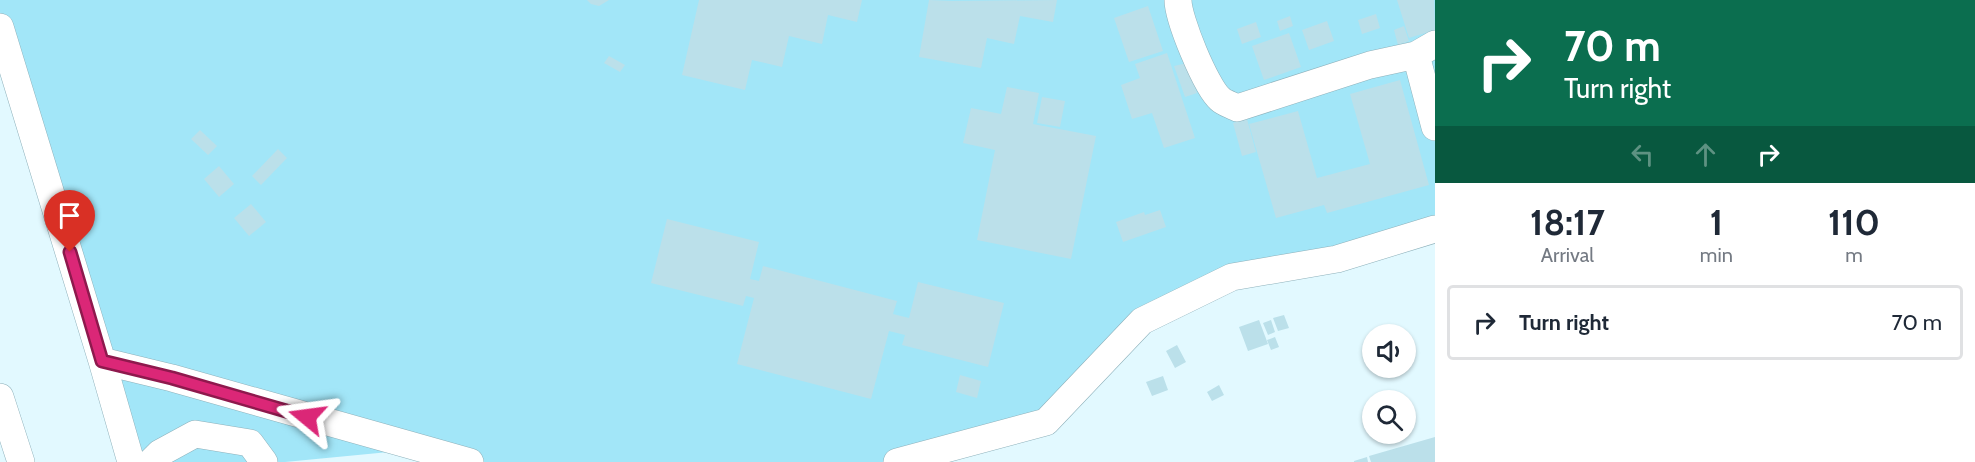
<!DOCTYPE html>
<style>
body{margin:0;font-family:Cabin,sans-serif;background:#f2f2f3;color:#1f2937;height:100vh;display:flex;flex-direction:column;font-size:22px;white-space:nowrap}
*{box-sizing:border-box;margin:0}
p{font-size:20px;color:#747a83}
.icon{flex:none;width:33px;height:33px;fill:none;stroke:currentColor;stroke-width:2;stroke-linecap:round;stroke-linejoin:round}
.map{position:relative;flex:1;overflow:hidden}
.drawer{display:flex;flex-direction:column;background:#fff;width:540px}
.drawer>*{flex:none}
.guide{background:#0b6e4f;color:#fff;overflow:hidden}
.buttons{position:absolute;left:1362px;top:324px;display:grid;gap:12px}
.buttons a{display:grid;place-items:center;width:54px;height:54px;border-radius:50%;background:#fff;box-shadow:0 2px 4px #0004;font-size:30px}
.pin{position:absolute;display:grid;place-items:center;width:51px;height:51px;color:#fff;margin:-62px -26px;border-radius:50% 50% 50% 0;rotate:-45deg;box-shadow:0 0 6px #0007}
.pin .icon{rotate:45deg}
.me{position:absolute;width:66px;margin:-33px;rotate:286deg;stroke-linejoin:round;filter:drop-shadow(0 0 4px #0008)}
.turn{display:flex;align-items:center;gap:21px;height:126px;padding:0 30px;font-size:27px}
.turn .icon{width:78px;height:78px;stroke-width:2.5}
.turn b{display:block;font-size:42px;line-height:51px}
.lanes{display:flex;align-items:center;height:57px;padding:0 30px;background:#0003;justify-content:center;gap:30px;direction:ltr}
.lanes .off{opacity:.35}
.eta{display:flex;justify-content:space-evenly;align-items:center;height:102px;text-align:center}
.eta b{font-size:36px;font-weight:700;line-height:42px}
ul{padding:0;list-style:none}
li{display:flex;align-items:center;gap:18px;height:75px;margin:0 12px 9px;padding:0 18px;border:3px solid #e0e1e3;border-radius:6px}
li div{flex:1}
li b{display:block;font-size:22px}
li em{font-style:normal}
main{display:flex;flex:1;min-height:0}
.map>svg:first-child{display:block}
.green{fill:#a2e6f8}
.building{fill:#bbe0ea}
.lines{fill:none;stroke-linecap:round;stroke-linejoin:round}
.minor-casing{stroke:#8eb1bb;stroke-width:28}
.minor{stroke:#fff;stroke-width:27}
.route-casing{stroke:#8e194d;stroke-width:15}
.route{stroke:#db2777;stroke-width:10}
</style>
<main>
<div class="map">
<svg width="1435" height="462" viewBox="0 0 1435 462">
<rect width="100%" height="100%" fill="#e2f9ff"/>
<path class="green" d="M0,0H1435V229L1232,277L1142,321L1046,422L897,462H470L420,449L285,462H131L0,35Z"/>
<path class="building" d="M587,0H609L599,6L591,4Z
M699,0H862L857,22L828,15L822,44L789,36L782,67L752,60L745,90L682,75Z
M929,0L952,1L1057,0L1053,22L1020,16L1014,44L987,38L981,68L919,57Z
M1397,0H1434L1435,30L1409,38Z
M1148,6L1163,51L1129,62L1114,18Z
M1376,14L1380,28L1362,34L1358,20Z
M1290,16L1293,26L1280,31L1277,21Z
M1327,21L1334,41L1309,50L1302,30Z
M1256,22L1261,37L1242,44L1237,29Z
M1404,26L1409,41L1398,45L1394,30Z
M1289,33L1301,67L1264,80L1252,46Z
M1167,53L1195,138L1164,148L1152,113L1132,119L1121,85L1140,78L1135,64Z
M609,56L625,65L620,72L604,63Z
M1187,63L1197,93L1185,97L1174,66Z
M1400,80L1429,185L1327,213L1324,205L1276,218L1249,124L1298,111L1317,178L1370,164L1350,94Z
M1007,87L1039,93L1033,124L1096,136L1071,259L977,240L995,150L963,143L971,108L1001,114Z
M1042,97L1065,101L1060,127L1037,123Z
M1247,119L1256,152L1242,156L1233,123Z
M200,130L217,146L208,155L191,139Z
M278,149L287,158L261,185L252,176Z
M219,166L234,184L219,197L204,179Z
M251,204L266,222L249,236L234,218Z
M1160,210L1166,227L1123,242L1116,222L1144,212L1145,215Z
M667,219L759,242L750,279L759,281L763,266L897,301L893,314L909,318L918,282L1004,303L988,367L902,345L905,335L889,331L871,399L737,364L754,298L746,296L743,306L651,283Z
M1284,315L1289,328L1278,331L1273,318Z
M1259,320L1268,344L1248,351L1239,327Z
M1271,320L1275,332L1268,335L1263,323Z
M1275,337L1279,347L1271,350L1267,340Z
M1177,345L1186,362L1175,368L1166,351Z
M960,375L981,381L977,398L956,392Z
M1163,376L1168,390L1152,396L1146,382Z
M1219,385L1224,395L1212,401L1207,392Z
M1435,437V462H1371L1369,456Z
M1367,457L1368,462H1354V461Z"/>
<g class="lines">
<g class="minor-casing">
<path id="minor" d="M1178,0C1178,19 1206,87 1220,99C1224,103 1232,105 1237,108L1370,65L1416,55L1435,44
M0,27L102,361L172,378L470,462
M1416,55L1435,127
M102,361L131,462
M0,397L21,462
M151,462L160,453L195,434L250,443L264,462
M897,462L1046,422L1142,321L1232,277L1337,259L1435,229"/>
</g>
<use href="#minor" class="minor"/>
</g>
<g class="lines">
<g class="route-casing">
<path id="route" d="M70,252L102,361L172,378L307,417"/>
</g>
<use href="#route" class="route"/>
</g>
</svg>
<div class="buttons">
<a><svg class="icon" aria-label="sound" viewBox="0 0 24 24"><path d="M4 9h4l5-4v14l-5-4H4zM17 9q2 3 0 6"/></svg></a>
<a><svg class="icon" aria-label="search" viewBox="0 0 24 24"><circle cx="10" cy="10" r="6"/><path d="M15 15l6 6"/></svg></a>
</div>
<div class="pin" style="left:70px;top:252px;background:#d93025"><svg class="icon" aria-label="arrive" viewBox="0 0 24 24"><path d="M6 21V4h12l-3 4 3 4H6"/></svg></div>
<svg class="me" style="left:307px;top:417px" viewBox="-20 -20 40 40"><path d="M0-17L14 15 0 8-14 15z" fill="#db2777" stroke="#fff" stroke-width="4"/></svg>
</div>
<section class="drawer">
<div class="guide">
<div class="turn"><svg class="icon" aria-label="right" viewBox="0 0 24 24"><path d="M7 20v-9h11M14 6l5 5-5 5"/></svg><div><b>70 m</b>Turn right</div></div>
<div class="lanes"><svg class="icon off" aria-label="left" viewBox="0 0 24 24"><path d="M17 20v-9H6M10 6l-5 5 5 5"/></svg><svg class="icon off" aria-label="ahead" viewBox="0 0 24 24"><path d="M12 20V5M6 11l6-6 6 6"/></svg><svg class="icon" aria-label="right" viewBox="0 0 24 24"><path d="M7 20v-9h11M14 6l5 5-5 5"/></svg></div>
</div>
<div class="eta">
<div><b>18:17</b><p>Arrival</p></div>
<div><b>1</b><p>min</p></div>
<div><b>110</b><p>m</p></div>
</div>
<ul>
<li><svg class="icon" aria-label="right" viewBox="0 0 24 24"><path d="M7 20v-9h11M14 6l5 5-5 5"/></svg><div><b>Turn right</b></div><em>70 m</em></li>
</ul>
</section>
</main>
